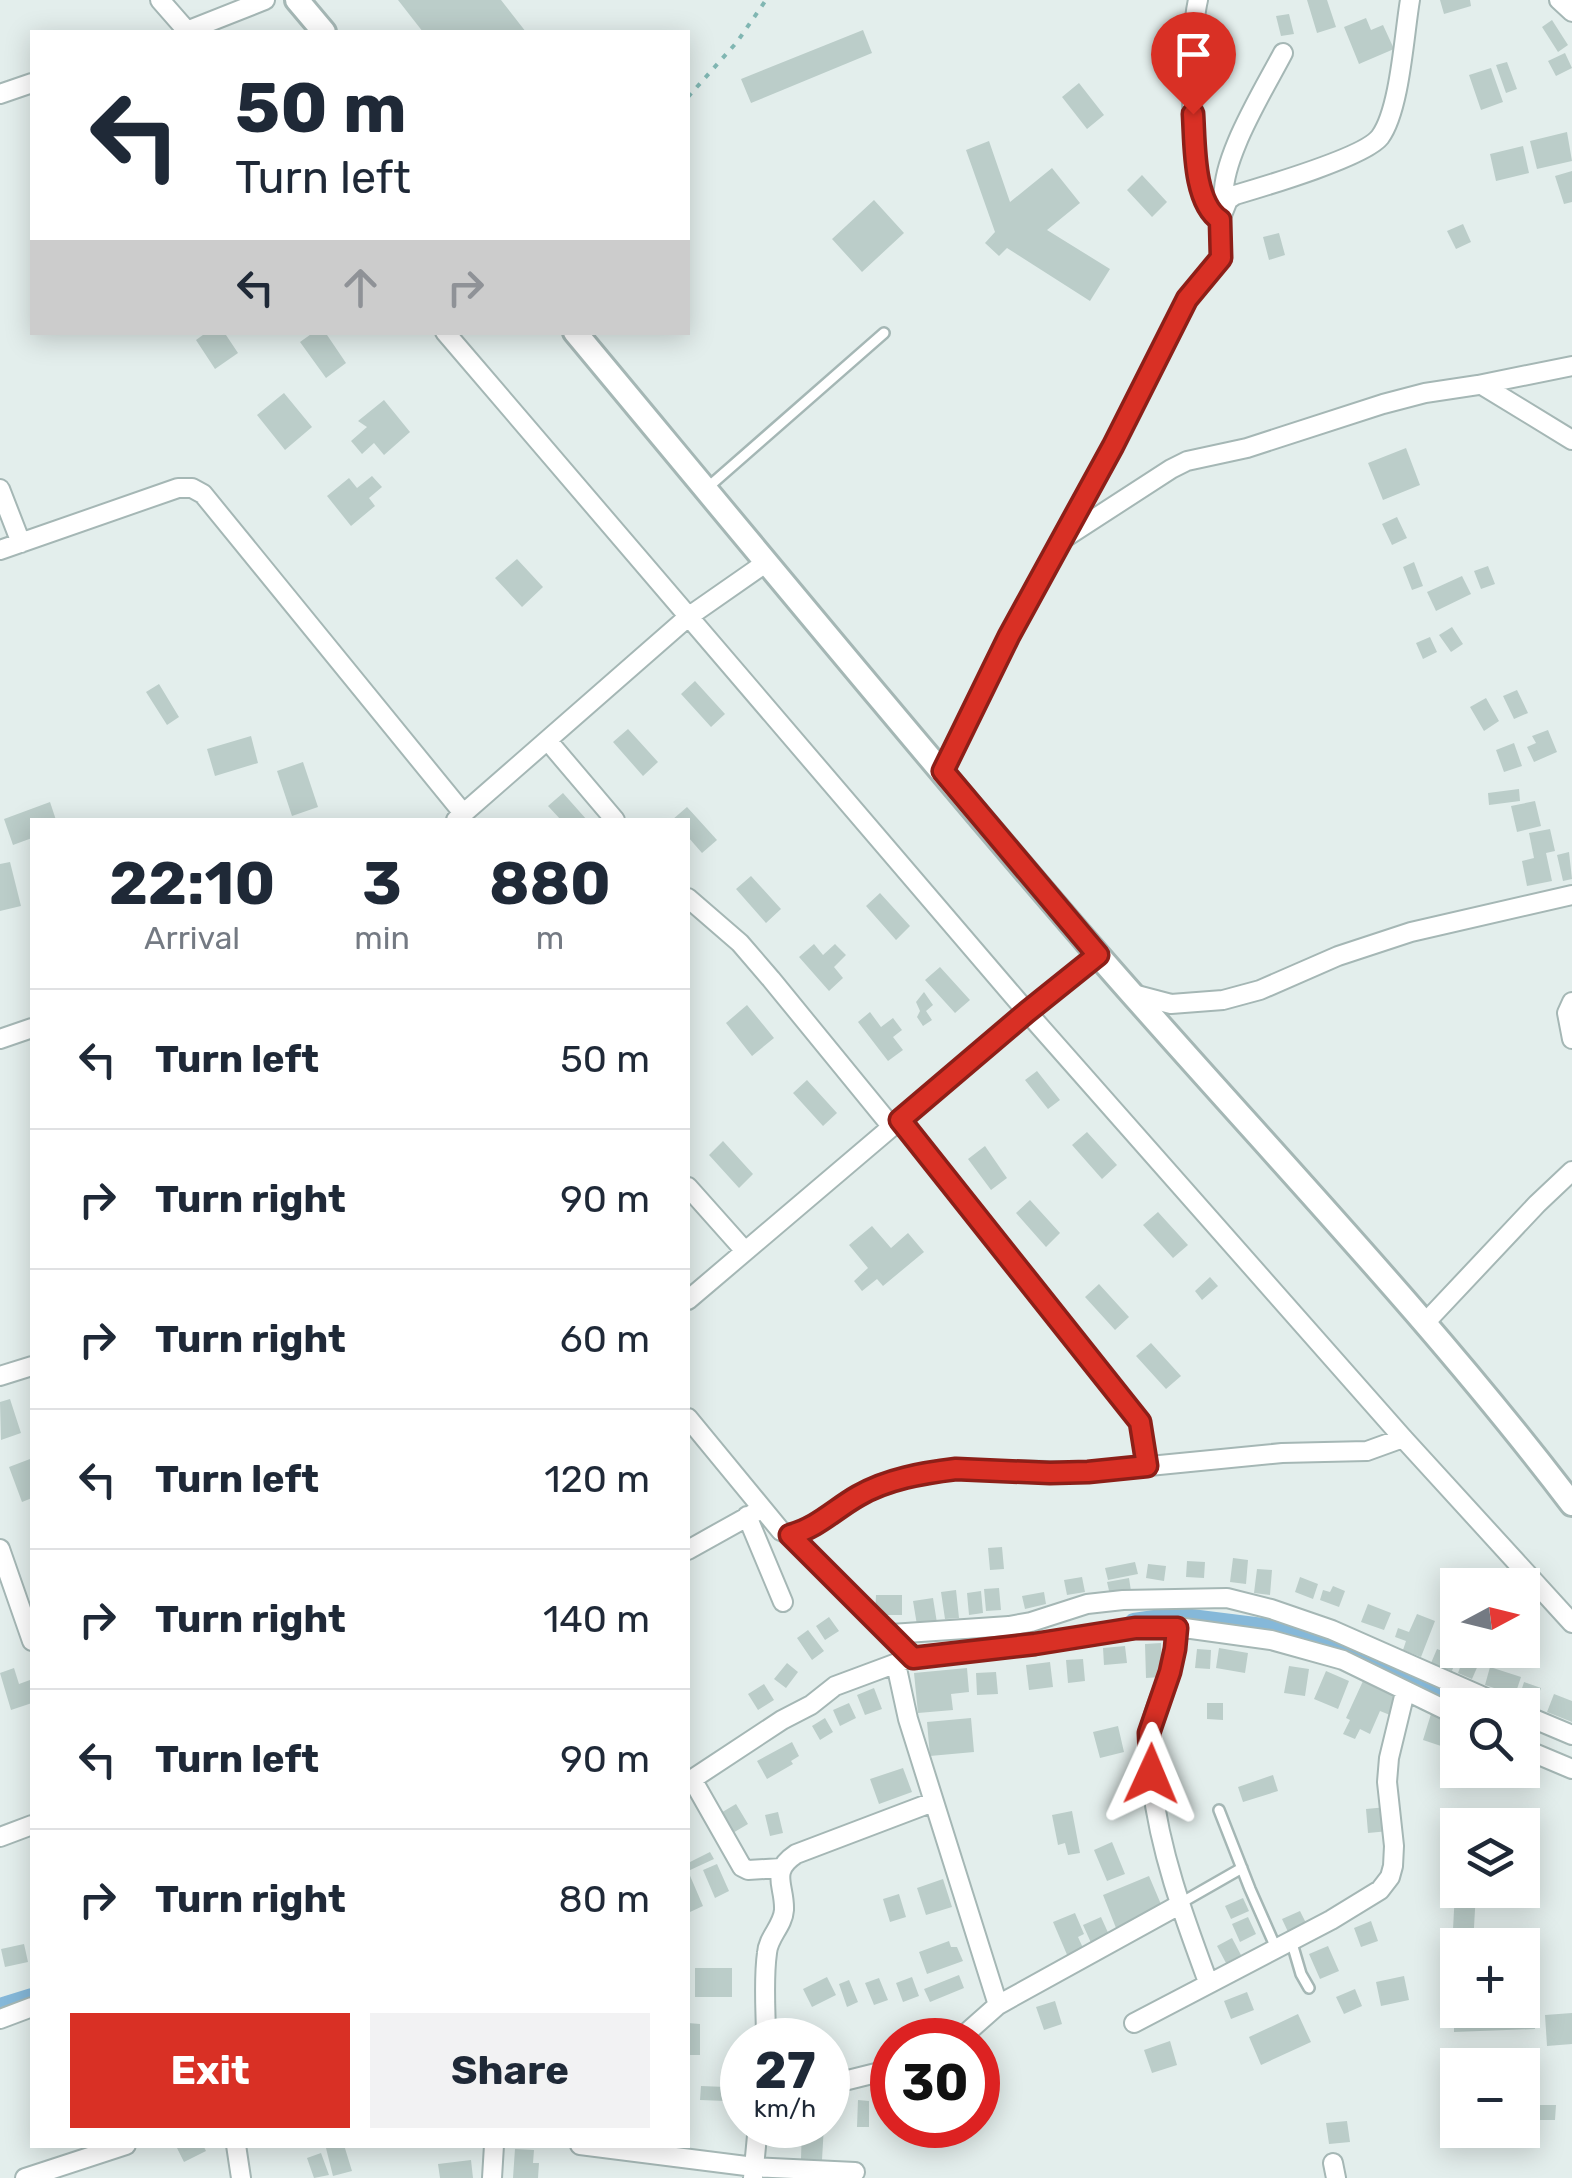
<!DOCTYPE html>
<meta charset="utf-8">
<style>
body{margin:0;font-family:Rubik,sans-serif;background:#f2f2f3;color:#1f2937;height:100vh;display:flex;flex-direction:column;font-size:38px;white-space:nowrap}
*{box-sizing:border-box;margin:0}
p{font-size:32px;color:#747a83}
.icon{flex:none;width:55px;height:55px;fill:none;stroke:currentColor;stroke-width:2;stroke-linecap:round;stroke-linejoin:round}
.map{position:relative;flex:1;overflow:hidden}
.panel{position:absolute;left:30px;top:818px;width:660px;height:1330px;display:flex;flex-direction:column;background:#fff;border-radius:0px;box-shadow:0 5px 25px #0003}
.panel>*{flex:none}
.banner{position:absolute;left:30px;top:30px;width:660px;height:305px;border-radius:0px;box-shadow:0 5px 25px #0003;background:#fff;color:#1f2937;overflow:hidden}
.needle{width:65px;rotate:83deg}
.controls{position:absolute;left:1440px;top:1568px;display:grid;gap:20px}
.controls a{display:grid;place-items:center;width:100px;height:100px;border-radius:0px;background:#fff;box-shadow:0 5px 25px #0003;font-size:50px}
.speed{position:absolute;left:720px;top:2018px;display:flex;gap:20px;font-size:50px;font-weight:700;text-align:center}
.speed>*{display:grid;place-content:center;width:130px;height:130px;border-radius:50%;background:#fff;box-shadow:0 5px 25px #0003;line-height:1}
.speed small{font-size:25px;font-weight:400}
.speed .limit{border:15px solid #d22;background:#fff;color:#111}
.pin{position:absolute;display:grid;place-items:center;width:85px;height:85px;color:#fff;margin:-102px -42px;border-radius:50% 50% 50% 0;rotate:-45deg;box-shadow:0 0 10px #0007}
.pin .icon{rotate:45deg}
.me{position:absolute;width:110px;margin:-55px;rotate:1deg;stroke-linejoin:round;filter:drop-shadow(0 0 8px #0008)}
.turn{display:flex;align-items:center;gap:35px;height:210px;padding:0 40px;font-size:45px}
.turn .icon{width:130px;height:130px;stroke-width:2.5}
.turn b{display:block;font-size:70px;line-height:85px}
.lanes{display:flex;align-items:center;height:95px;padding:0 40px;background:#0003;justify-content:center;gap:50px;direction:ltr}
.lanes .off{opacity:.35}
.eta{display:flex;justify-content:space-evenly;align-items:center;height:170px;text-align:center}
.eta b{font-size:60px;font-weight:700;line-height:70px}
.primary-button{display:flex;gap:20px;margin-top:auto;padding:20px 40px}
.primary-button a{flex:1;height:115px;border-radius:0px;background:#d93025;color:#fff;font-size:40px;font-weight:700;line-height:115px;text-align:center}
.primary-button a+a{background:#f2f2f3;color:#1f2937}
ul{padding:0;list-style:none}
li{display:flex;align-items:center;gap:30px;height:140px;padding:0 40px;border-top:2px solid #e0e1e3}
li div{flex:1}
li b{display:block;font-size:38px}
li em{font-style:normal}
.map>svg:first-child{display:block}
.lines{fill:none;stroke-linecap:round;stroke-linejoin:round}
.canal{stroke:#85b8d9;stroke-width:20}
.building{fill:#bbcdc9}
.service-casing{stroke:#a5b7b5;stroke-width:14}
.minor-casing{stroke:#a5b7b5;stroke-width:22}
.tertiary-casing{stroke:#a5b7b5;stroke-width:28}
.path{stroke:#80b6b2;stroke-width:4;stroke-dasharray:5 8;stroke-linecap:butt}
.service{stroke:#fff;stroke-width:9}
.minor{stroke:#fff;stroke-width:18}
.tertiary{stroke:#fff;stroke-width:22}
.route-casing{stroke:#8d1f18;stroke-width:25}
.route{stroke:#d93025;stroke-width:18}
</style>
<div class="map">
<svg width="1572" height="2178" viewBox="0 0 1572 2178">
<rect width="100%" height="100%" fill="#e3eeec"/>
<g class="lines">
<path class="canal" d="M1134,1623L1175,1617L1288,1631L1471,1700
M0,2008L32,1998"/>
</g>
<path class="building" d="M398,0H501L526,32H423Z
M1307,0H1327L1336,27L1317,33Z
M1440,0H1470L1471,6L1444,14Z
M1289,14L1294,34L1281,36L1276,16Z
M1366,18L1371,30L1383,25L1394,49L1359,64L1344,27Z
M1552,20L1568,45L1558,52L1542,27Z
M863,30L872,53L751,103L741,79Z
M1565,53L1572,68L1556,76L1548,61Z
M1507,62L1517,89L1506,93L1496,65Z
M1491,68L1503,102L1481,110L1469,75Z
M1079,83L1104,115L1087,129L1062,97Z
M1567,132L1572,161L1537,169L1530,141Z
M989,141L1010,202L1052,168L1080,203L1047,230L1110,269L1090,301L1007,248L999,256L985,243L995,232L966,150Z
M1523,146L1529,173L1496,181L1490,154Z
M1572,171V202L1564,204L1555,176Z
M1142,175L1167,202L1152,217L1127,190Z
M874,200L904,233L862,272L832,239Z
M1463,224L1471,242L1456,249L1447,231Z
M1279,233L1285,255L1269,260L1263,237Z
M207,332H224L238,353L215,369L196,340Z
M314,332H325L346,363L326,378L300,342Z
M284,393L312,427L285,450L257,415Z
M384,400L410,432L384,455L374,443L362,454L351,441L367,427L358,421Z
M1406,448L1420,485L1383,500L1368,463Z
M372,476L382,487L369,498L375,506L351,526L327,496L349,478L357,488Z
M1397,517L1407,538L1392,545L1382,524Z
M517,559L543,587L522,607L495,578Z
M1414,562L1423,586L1412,590L1403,567Z
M1488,566L1495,584L1481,589L1474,571Z
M1462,576L1471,594L1436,611L1427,592Z
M1452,627L1463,644L1451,652L1439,635Z
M1430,637L1437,652L1423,659L1416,643Z
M695,681L725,714L711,727L681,694Z
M159,684L179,717L167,725L146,692Z
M1517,690L1528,713L1514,719L1503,696Z
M1486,698L1499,721L1484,731L1470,707Z
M628,729L658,762L643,776L613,742Z
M1548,730L1557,752L1534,762L1527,747L1536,743L1532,736Z
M251,736L258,763L215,776L207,749Z
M1514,743L1522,766L1504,772L1496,750Z
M303,762L318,807L292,816L277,771Z
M1519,789L1520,801L1489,805L1488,793Z
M563,793L587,820H561L548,806Z
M1535,801L1541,826L1517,832L1511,806Z
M50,802L56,820H32V838L13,845L4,819Z
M687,807L717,840L702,853L688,837V820H672Z
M1550,829L1555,851L1546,853L1552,881L1527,886L1522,861L1534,858L1529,833Z
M1569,852L1572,879L1563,881L1557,855Z
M10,862L21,906L0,911V864Z
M751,876L781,909L766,923L736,889Z
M880,893L910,926L896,940L866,906Z
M814,944L823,955L835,944L846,955L834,967L843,978L829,991L799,957Z
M940,967L970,1000L955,1013L925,980Z
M924,992L933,1005L926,1011L932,1020L923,1026L917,1017L920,1011L916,1002Z
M747,1005L774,1038L752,1056L726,1023Z
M870,1012L881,1027L893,1018L902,1030L893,1037L903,1050L888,1061L858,1022Z
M1037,1071L1060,1100L1048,1109L1025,1080Z
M807,1080L837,1113L823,1126L793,1093Z
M1087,1132L1117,1165L1102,1179L1072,1145Z
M723,1141L753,1174L739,1188L709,1155Z
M985,1146L1007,1178L991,1190L968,1159Z
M1030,1200L1060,1233L1046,1247L1016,1213Z
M1158,1212L1188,1245L1173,1258L1143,1225Z
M872,1226L891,1248L908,1233L924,1252L883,1286L877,1279L862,1291L854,1281L868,1268L849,1245Z
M1210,1277L1218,1286L1202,1300L1195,1291Z
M1099,1284L1129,1317L1115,1330L1085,1297Z
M1151,1343L1181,1376L1166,1389L1136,1356Z
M10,1399L21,1433L1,1440L0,1402Z
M30,1459L32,1465V1498L22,1502L9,1467Z
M1002,1547L1004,1569L990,1570L988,1548Z
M1233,1558L1248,1560L1246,1584L1230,1582Z
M1187,1561L1205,1562L1204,1578L1186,1577Z
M1135,1562L1138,1574L1108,1580L1105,1568Z
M1148,1564L1166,1566L1164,1581L1146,1578Z
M1257,1569L1272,1570L1270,1595L1254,1593Z
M1082,1577L1085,1592L1067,1595L1064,1580Z
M1300,1577L1318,1584L1313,1599L1295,1592Z
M1129,1578L1131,1591L1110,1595L1107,1582Z
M1333,1586L1345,1591L1339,1607L1320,1600L1323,1590L1330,1592Z
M999,1588L1001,1610L986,1611L984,1589Z
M956,1590L959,1618L945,1619L941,1592Z
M981,1591L983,1613L969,1615L967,1593Z
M1044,1592L1046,1604L1025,1609L1022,1596Z
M876,1595H902V1615H875Z
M933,1598L937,1623L917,1625L913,1601Z
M1368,1604L1391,1613L1384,1630L1361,1622Z
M1417,1614L1435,1621L1421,1657L1403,1650L1406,1641L1395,1637L1398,1628L1409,1632Z
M829,1617L839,1631L825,1640L816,1626Z
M808,1630L824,1651L812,1660L797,1638Z
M1161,1643L1162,1677L1146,1678L1145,1644Z
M1125,1646L1127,1663L1104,1665L1103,1648Z
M1219,1648L1248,1653L1245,1673L1216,1668Z
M1197,1649L1211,1650L1210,1669L1195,1668Z
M1437,1649L1457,1656L1452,1671L1431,1663Z
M1464,1657L1479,1663L1472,1679L1458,1673Z
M1083,1659L1085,1681L1068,1683L1066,1660Z
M1050,1662L1053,1687L1029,1690L1026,1665Z
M787,1663L798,1672L786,1688L774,1679Z
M1289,1666L1309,1669L1305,1696L1284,1693Z
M1490,1667L1521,1677L1515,1695L1485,1685Z
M14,1668L19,1684L30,1680L32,1703L11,1710L0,1673Z
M967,1668L969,1692L951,1694L953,1710L918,1713L914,1673Z
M1326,1671L1349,1681L1338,1709L1314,1699Z
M996,1672L998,1694L977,1695L976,1673Z
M1363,1681L1398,1697L1390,1715L1380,1711L1370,1734L1360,1729L1355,1739L1343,1734L1350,1720L1346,1718Z
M1524,1682L1541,1688L1534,1707L1518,1701Z
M764,1684L774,1700L758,1710L748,1694Z
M874,1688L882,1709L865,1715L857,1695Z
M1554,1694L1572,1701V1722L1547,1712Z
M849,1703L856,1718L840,1726L833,1710Z
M1207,1703H1223V1720L1207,1719Z
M1431,1714L1450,1719L1441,1746L1423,1740Z
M825,1718L833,1732L820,1740L812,1726Z
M971,1718L974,1752L930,1756L927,1722Z
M1118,1726L1124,1752L1100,1758L1093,1732Z
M792,1742L799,1756L791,1761L793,1764L767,1779L757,1761Z
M903,1768L912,1792L879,1804L870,1779Z
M1273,1775L1278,1791L1243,1802L1238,1787Z
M736,1804L748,1824L731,1834L719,1814Z
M1387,1807L1389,1831L1368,1833L1366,1809Z
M1072,1811L1080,1853L1068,1855L1065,1843L1058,1845L1052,1815Z
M778,1812L783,1833L770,1836L765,1815Z
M1522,1840L1538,1841L1535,1879L1522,1878Z
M1112,1842L1125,1874L1107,1881L1094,1850Z
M710,1852L714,1859L688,1871L703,1906L690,1912L688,1908V1863Z
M717,1864L729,1891L715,1898L703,1870Z
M1149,1876L1163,1909L1116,1928L1103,1895Z
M943,1879L952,1907L926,1915L917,1888Z
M1455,1891L1476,1892L1473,1945H1458V1949H1452Z
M899,1894L906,1917L890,1922L883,1899Z
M1243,1898L1249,1911L1231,1919L1225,1906Z
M1300,1911L1307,1925L1289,1934L1282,1919Z
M1075,1913L1084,1934L1078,1937L1084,1950L1068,1957L1053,1922Z
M1101,1917L1110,1937L1092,1945L1083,1925Z
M1248,1917L1256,1934L1240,1942L1232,1924Z
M1371,1921L1378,1941L1361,1947L1354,1928Z
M1232,1938L1241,1955L1226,1963L1217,1946Z
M949,1941L951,1947H957L963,1961L927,1974L919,1952Z
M24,1944L28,1962L5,1967L1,1949Z
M1328,1946L1339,1971L1320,1979L1309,1954Z
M695,1968H732V1997H695Z
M959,1975L964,1988L930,2002L924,1989Z
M1404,1976L1409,2000L1381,2006L1376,1982Z
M827,1977L836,1995L812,2007L803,1989Z
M912,1977L919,1996L903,2002L896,1983Z
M879,1978L888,2000L874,2005L865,1983Z
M849,1980L858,2002L847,2007L839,1984Z
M1355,1989L1362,2006L1344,2014L1336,1997Z
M1247,1992L1254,2010L1231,2019L1224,2001Z
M1055,2001L1062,2024L1044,2030L1036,2007Z
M1522,2003H1534L1535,2029L1454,2032V2006L1458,2005V2010H1522Z
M1572,2013V2044L1547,2046L1545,2015Z
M1298,2014L1311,2042L1261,2065L1249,2037Z
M688,2023L700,2024V2055H688Z
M1170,2041L1177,2065L1152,2073L1144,2050Z
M701,2086L726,2087V2101L700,2100Z
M858,2100L869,2101V2127H857Z
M1522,2105H1556L1555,2120H1522Z
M1347,2121L1350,2142L1329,2144L1326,2123Z
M802,2125H824L822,2160L801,2159Z
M183,2145H203L206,2151L184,2162L177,2148Z
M339,2145H344L352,2171L333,2176L326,2148Z
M515,2149L534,2150L533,2163H539L538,2178H513Z
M321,2153L329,2175L314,2178L307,2158Z
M471,2160L473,2178H440L438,2164Z"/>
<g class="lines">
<g class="service-casing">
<path id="service" d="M706,489L884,333
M1219,1810L1250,1889L1276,1948
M1179,1904L1242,1868
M1291,1940L1301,1974L1309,1988"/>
</g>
<g class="minor-casing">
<path id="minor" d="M160,0L188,32
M1198,0C1189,37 1188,180 1209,210C1212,215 1215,217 1220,220
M1559,0L1572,12
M184,32L265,0
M0,94L32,83
M1225,205C1215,167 1265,88 1283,53
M445,332L1027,1012L1403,1438L1572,1623
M1482,385L1572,440
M0,489L21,543
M1063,539L1171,469L1187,461L1247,448L1383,404L1425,393L1478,385L1572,366
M0,550L178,488H192L203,494L463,813
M548,741L615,820
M943,771L1009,636L1113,446L1187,299L1221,258L1220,220L1228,200L1235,195C1262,187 1365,157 1380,137C1400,110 1404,35 1410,0
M456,820L688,617L767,562
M688,898L740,943L771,979L892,1127
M1133,994L1171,1004L1223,1000L1260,990L1338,956L1411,932L1572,895
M1572,1002L1567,1013L1572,1039
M0,1039L32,1028
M900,1120L1140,1422L1147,1466
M688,1187L745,1251
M688,1300L1027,1012L1098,955
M1424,1324L1537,1204L1572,1171
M0,1376L32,1366
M688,1418L781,1531L791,1535L913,1657
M747,1516L783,1602
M791,1535C817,1528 835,1509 858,1496C887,1479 923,1473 956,1469L1088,1472L1282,1453L1367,1451L1403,1438
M0,1549L32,1641
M688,1550L756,1512
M1177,1627C1176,1643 1174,1658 1169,1673C1163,1692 1153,1710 1150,1731C1147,1747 1150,1767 1152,1784C1160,1853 1184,1917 1208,1982
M891,1634L1009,1626L1031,1622L1087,1604L1123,1600L1227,1598L1271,1609L1332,1630L1502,1705
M896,1664L908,1719L998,2005
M1522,1714L1572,1735
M1522,1748L1572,1769
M692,1779L742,1867L748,1870L781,1868
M688,1782L782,1720L811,1705L835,1686L913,1657L1035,1644L1135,1629L1177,1627L1271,1640L1343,1660L1458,1716
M0,1837L32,1825
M0,2019L32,2007
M1134,2023L1331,1920L1380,1890L1390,1877L1393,1866L1394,1846L1387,1782L1389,1758L1405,1692
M766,2040C766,2012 763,1981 767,1953C768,1937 783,1926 784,1910C785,1885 769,1872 796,1854L933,1802
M954,2040L963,2036L998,2005L1179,1905
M828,2085L892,2069
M236,2145L241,2178
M580,2145L754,2167L855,2172
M1333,2163L1336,2178
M25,2178L126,2145
M492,2178L494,2145
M753,2178L758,2125"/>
</g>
<g class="tertiary-casing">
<path id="tertiary" d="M297,0L324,32
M575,332C748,540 920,749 1097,954C1256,1137 1425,1311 1572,1504"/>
</g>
<path class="path" d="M688,97L737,42L766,0"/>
<use href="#service" class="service"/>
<use href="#minor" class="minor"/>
<use href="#tertiary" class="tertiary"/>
</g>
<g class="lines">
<g class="route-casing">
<path id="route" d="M1151,1774L1149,1733L1170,1672L1175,1649L1177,1628H1135L1035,1644L913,1658L790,1535C817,1528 835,1509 858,1496C887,1479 923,1473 956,1469L1050,1473L1088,1472L1147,1466L1140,1422L900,1120L1027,1012L1098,955L943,771L1009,636L1113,446L1187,299L1221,258L1220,220C1193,202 1195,144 1193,114"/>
</g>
<use href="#route" class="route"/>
</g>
</svg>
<div class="controls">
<a><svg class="needle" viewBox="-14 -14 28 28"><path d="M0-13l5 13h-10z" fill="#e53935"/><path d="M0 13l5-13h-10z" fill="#747a83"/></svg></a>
<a><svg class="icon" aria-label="search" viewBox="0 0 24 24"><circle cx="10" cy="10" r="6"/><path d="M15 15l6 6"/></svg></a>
<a><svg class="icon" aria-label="layers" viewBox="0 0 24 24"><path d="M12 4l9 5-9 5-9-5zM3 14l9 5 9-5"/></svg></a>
<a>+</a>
<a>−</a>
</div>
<div class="speed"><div>27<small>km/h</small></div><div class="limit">30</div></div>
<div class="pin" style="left:1193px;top:114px;background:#d93025"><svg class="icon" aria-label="arrive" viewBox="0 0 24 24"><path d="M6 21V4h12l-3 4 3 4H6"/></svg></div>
<svg class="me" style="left:1151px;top:1774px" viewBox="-20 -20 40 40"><path d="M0-17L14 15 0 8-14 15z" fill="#d93025" stroke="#fff" stroke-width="4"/></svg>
<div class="banner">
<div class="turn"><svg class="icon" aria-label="left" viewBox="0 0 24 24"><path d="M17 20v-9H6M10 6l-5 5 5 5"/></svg><div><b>50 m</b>Turn left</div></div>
<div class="lanes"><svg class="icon" aria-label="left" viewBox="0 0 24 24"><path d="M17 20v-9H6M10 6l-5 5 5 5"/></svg><svg class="icon off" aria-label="ahead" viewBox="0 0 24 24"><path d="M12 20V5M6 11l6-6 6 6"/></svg><svg class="icon off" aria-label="right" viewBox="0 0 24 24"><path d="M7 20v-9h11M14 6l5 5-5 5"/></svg></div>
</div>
<section class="panel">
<div class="eta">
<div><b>22:10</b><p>Arrival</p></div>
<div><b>3</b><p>min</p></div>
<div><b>880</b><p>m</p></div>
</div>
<ul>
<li><svg class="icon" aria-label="left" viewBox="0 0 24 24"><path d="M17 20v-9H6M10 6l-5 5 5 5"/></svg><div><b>Turn left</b></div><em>50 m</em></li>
<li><svg class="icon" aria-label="right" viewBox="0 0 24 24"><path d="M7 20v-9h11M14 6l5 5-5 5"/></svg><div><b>Turn right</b></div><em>90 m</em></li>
<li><svg class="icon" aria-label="right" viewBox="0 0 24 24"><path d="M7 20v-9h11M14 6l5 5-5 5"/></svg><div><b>Turn right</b></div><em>60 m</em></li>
<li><svg class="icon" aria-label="left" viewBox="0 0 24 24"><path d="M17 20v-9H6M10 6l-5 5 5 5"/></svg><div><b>Turn left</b></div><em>120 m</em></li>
<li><svg class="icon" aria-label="right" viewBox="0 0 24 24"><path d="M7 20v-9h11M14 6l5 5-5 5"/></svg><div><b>Turn right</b></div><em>140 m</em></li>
<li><svg class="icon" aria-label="left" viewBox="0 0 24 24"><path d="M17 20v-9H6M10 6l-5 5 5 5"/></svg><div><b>Turn left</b></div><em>90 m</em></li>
<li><svg class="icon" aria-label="right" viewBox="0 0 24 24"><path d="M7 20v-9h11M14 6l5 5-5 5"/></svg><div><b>Turn right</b></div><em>80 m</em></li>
</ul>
<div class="primary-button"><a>Exit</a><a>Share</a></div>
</section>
</div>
